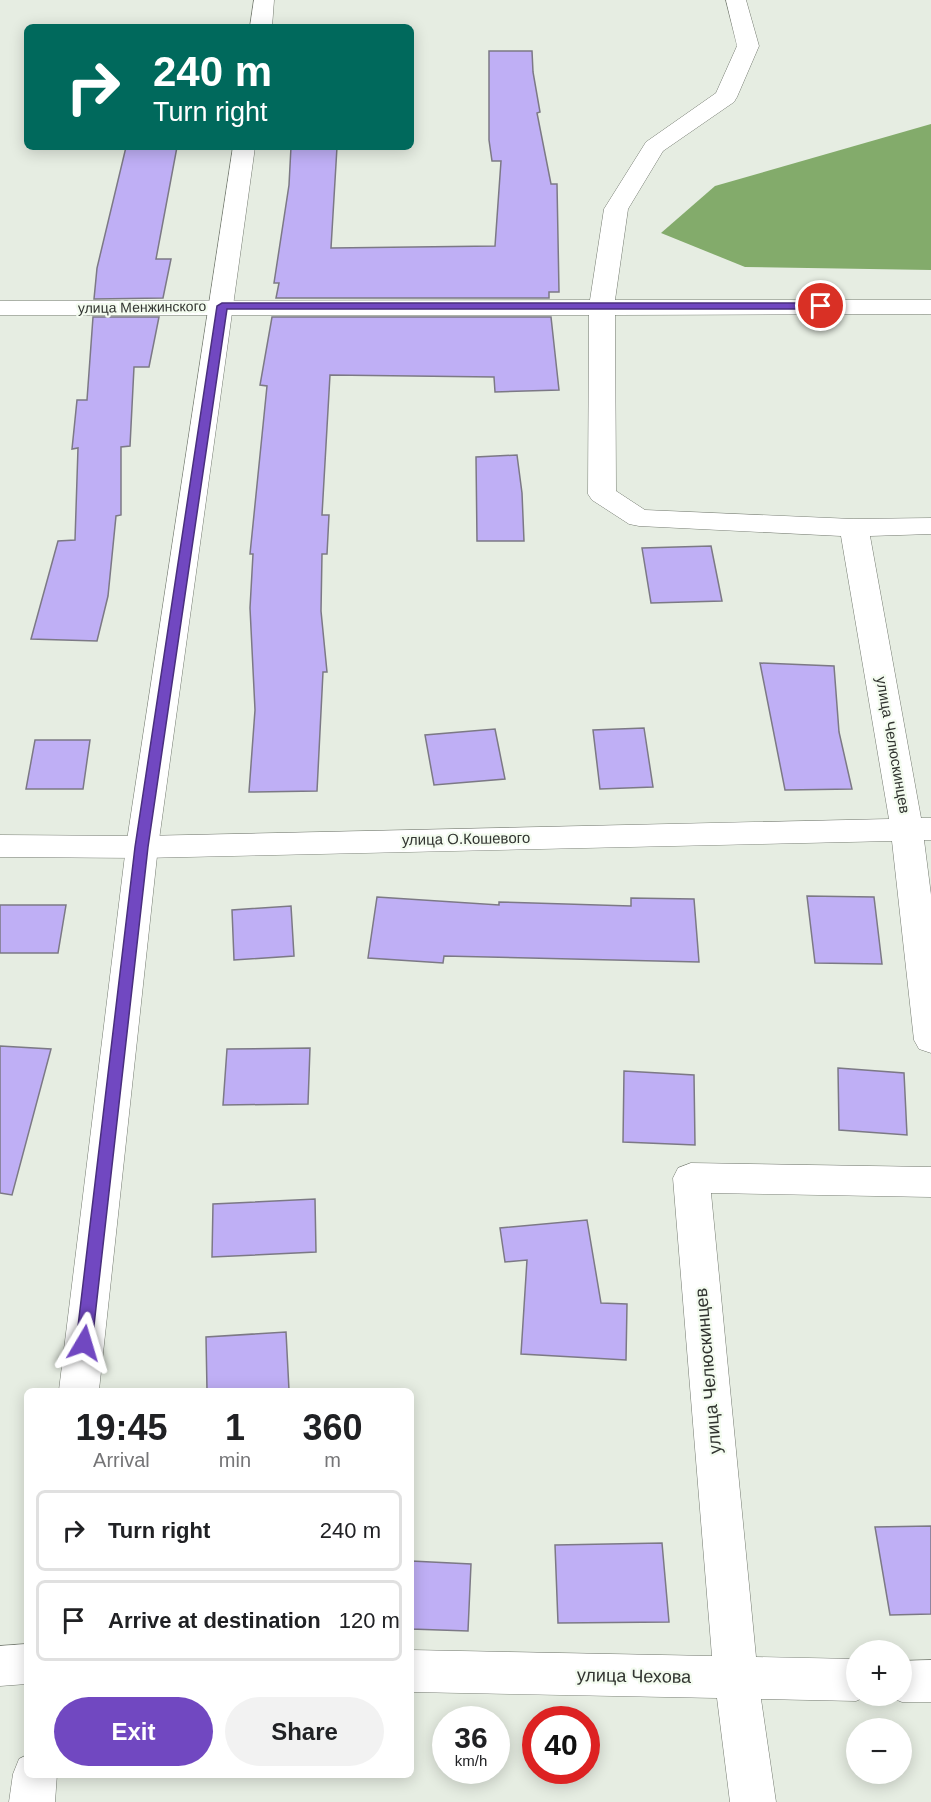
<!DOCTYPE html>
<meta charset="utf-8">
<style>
body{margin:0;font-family:Arial,sans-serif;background:#f2f2f2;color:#202124;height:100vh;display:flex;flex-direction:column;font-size:22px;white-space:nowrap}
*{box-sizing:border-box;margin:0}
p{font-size:20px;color:#757577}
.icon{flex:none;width:33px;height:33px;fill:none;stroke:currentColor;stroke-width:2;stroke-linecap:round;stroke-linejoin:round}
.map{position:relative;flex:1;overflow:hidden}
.panel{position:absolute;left:24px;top:1388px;width:390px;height:390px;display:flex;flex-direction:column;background:#fff;border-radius:9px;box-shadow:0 3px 15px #0003}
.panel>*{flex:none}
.top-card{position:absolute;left:24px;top:24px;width:390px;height:126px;border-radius:9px;box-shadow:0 3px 15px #0003;background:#00695c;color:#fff;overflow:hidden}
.tools{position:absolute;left:846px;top:1640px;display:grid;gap:12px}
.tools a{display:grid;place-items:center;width:66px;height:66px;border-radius:50%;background:#fff;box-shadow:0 3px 15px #0003;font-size:30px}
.speed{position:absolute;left:432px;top:1706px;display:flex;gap:12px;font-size:30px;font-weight:700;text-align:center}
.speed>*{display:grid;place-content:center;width:78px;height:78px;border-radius:50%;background:#fff;box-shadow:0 3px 15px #0003;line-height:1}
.speed small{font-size:15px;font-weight:400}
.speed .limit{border:9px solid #d22;background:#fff;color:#111}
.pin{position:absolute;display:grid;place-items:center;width:51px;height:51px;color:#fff;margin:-26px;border:3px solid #fff;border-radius:50%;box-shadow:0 2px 6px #0007}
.me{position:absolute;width:66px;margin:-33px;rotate:7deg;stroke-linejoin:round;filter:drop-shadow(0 0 4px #0008)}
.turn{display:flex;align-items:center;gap:21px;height:126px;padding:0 30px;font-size:27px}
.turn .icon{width:78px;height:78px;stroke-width:2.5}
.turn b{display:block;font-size:42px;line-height:51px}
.eta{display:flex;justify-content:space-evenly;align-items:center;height:102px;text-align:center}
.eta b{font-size:36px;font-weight:700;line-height:42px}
.action{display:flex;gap:12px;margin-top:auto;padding:12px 30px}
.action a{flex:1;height:69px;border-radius:36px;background:#7148c1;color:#fff;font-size:24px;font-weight:700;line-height:69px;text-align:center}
.action a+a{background:#f2f2f2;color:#202124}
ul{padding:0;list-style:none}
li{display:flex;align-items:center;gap:18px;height:81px;margin:0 12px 9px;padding:0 18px;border:3px solid #e0e0e0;border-radius:9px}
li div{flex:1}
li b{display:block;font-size:22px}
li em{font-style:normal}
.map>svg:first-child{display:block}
.water{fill:#83ab6b}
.building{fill:#bfaff5;stroke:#7c7985;stroke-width:1.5}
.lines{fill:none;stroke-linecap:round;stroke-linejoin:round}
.street-casing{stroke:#757b71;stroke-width:1}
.secondary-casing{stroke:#757b71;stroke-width:1}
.street{fill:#fff;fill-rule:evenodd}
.secondary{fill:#fff;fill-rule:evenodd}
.route{fill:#7148c1;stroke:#492f7d;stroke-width:1.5}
.labels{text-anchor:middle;stroke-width:4.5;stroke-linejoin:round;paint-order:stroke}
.far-street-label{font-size:14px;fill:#313430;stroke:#f3fbef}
.street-label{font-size:15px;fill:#313430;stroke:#f3fbef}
.near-street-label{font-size:18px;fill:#313430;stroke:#f3fbef}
</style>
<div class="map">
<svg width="931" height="1802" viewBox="0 0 931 1802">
<rect width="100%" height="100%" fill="#e6ede2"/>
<path class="water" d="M931,124V270L745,267L661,233L715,186Z"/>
<path class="building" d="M489,51H532L533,72L540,112L537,113L551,184H557L559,292H549V298H276L279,283H274L289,185L291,147H337L331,248L495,246L501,161H492L489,140Z
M126,147H177L156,259H171L163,298L94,299L97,268Z
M93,317H159L149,367H134L130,446L121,447V515L116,516L108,596L97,641L31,639L58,541L75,540L78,448L72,449L77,400H87Z
M272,317H551L559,390L495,392L494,377L330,375L322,515H329L327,554H322L321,611L327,672H323L317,791L249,792L255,710L250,608L253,554H250L267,386L260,385Z
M517,455L522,493L524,541H477L476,457Z
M711,546L722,601L651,603L642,548Z
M760,663L834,666L839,732L852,789L785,790Z
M644,728L653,787L600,789L593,730Z
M495,729L505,779L434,785L425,735Z
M35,740H90L83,789H26Z
M807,896L874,897L882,964L815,963Z
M377,897L499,905V902L631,906V898L694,899L699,962L444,956L443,963L368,958Z
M0,905H66L58,953H0Z
M291,906L294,956L234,960L232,910Z
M0,1046L51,1049L12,1195L0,1193Z
M310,1048L308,1104L223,1105L227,1049Z
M838,1068L904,1073L907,1135L839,1130Z
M624,1071L694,1075L695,1145L623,1142Z
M315,1199L316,1252L212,1257L213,1204Z
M587,1220L601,1303L627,1304L626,1360L521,1354L527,1260L505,1262L500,1228Z
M286,1332L289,1390H207L206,1337Z
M931,1526V1614L890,1615L875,1527Z
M662,1543L669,1622L558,1623L555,1545Z
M411,1561L471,1564L468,1631L411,1629Z"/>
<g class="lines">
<g class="street-casing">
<path id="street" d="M726,0H746L759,46L737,97L734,102L663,151L628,209L615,300H931V314L615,315L616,491L645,510L853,519L931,518V534L870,536L921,818H931V840H924L931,895V1053L919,1049L914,1040L892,841L142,858L0,857V835L142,836L889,819L841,536L639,526L629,524L592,500L588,494L589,315H0V301L590,300L604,209L646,142L716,93L737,46Z
M691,1163L931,1167V1197L711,1193L756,1657L856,1659V1695H870L856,1701L761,1699L776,1802H730L717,1698L411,1692V1650L712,1656L673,1178L678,1168Z
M27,1644V1684L0,1686V1646Z
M931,1660V1702H902L887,1696L902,1695V1661Z"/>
</g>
<g class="secondary-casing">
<path id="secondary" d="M254,0H274L272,27H250Z
M233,147H255L158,847L99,1390H59L126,847Z
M27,1755V1774H57L55,1802H9L13,1774L19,1759Z"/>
</g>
<use href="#street" class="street"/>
<use href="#secondary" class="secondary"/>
</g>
<path class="route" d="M222,303H821L826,306L821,309H227L148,847L92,1343L90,1348L84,1350L79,1348L76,1343L135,847L217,306Z"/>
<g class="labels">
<g class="far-street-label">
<text transform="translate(142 307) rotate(-1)" y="5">улица Менжинского</text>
</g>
<g class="street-label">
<text transform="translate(893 745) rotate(80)" y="5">улица Челюскинцев</text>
<text transform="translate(466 839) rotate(-1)" y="5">улица О.Кошевого</text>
</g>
<g class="near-street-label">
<text transform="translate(708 1371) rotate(-95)" y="6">улица Челюскинцев</text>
<text transform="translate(634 1676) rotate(1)" y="6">улица Чехова</text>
</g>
</g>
</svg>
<div class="tools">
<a>+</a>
<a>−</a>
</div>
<div class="speed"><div>36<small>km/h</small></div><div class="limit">40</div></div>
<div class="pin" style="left:821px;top:306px;background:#d93025"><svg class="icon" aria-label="arrive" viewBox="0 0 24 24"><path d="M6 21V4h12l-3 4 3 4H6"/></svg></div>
<svg class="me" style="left:84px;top:1343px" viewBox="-20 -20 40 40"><path d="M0-17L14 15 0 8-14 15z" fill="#7148c1" stroke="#fff" stroke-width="4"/></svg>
<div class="top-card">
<div class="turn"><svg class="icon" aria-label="right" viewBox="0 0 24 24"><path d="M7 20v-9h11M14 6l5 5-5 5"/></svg><div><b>240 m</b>Turn right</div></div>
</div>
<section class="panel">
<div class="eta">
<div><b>19:45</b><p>Arrival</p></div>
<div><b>1</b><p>min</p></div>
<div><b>360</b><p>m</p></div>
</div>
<ul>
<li><svg class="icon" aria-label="right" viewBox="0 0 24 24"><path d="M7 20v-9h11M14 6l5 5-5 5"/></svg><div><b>Turn right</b></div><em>240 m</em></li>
<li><svg class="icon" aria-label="arrive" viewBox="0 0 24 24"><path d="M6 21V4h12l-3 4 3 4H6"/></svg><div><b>Arrive at destination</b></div><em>120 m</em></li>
</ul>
<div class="action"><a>Exit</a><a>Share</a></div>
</section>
</div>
